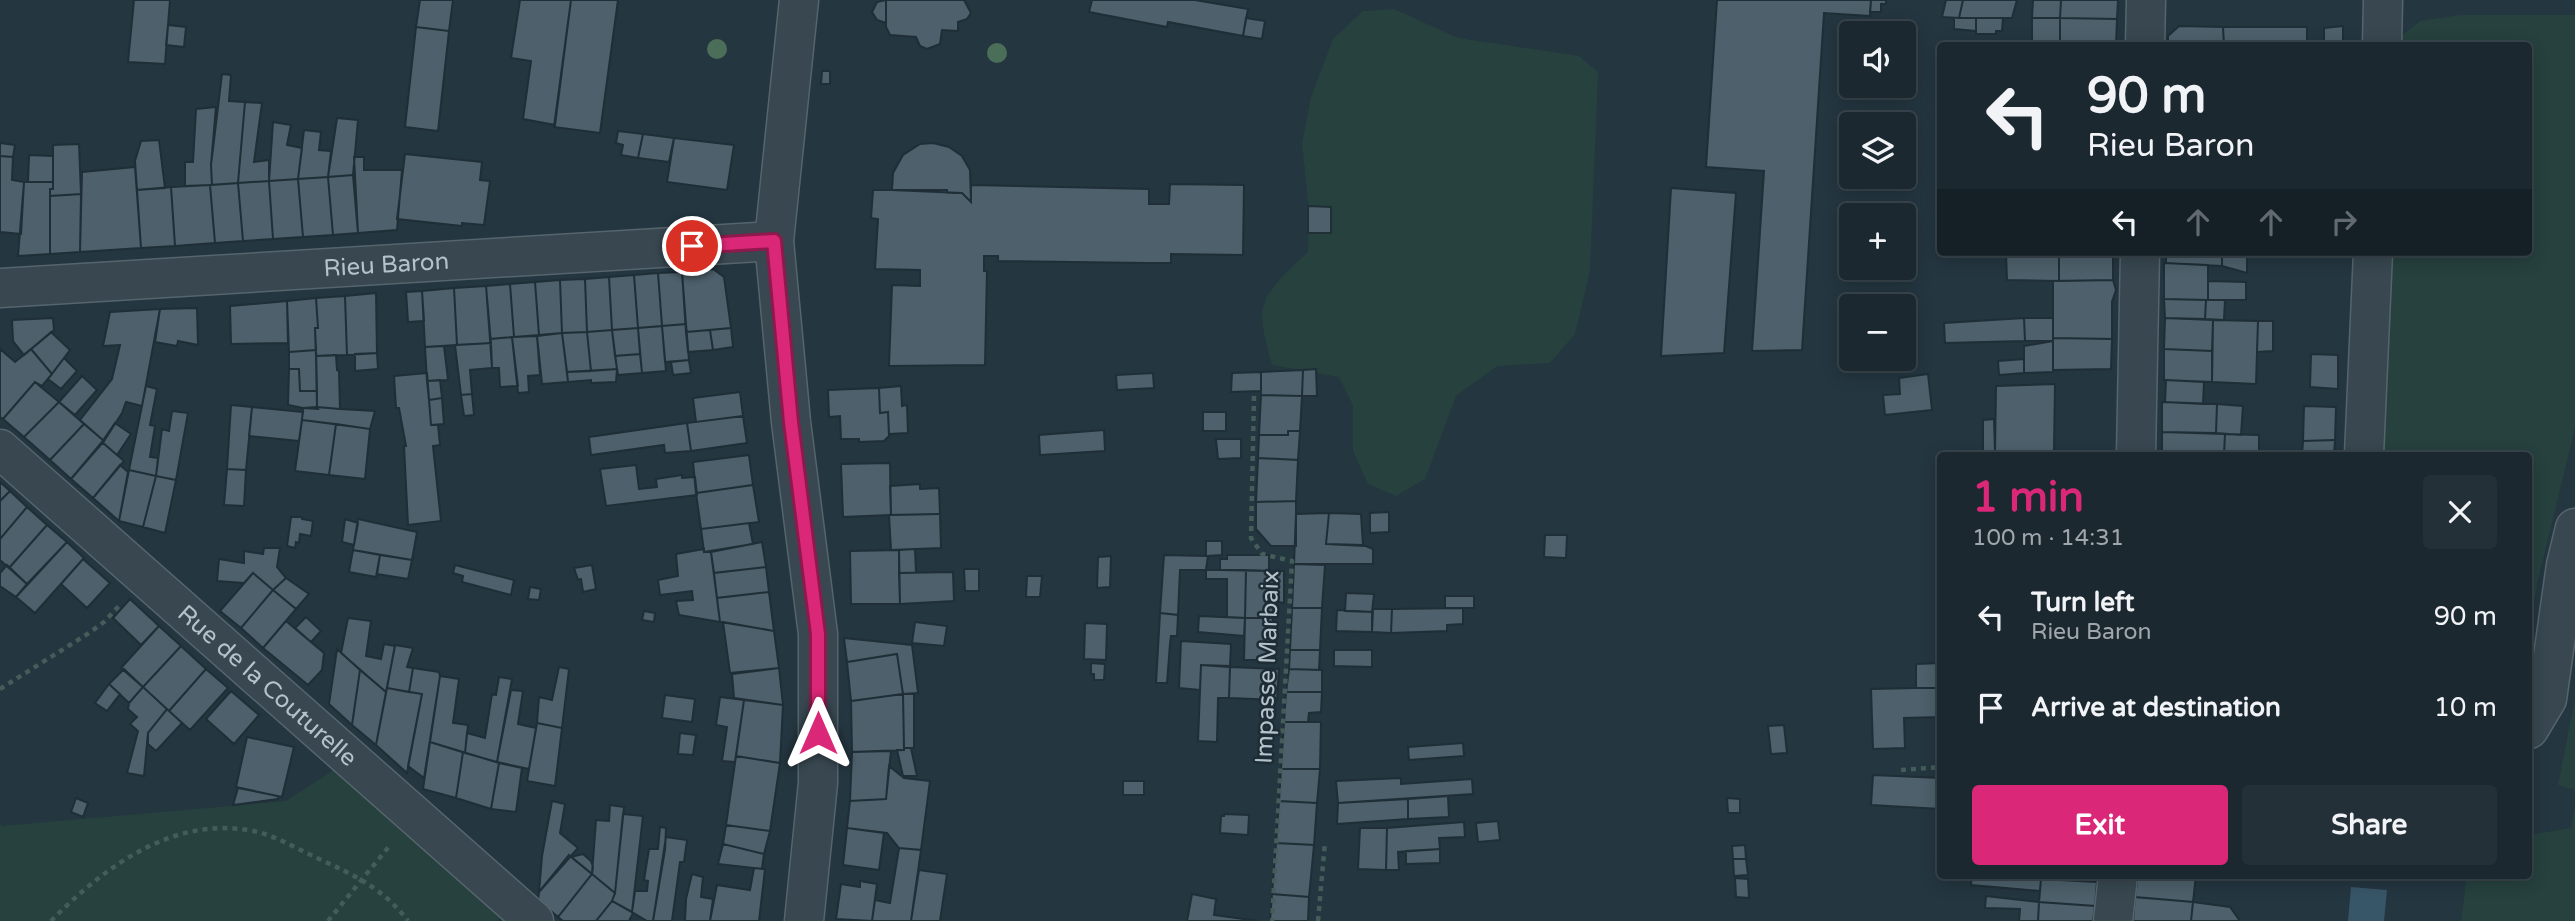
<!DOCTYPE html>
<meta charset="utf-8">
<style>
body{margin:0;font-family:"Varela Round",sans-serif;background:#243038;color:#f1f3f6;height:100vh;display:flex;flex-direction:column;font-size:26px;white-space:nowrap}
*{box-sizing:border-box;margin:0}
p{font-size:23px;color:#a0a6ab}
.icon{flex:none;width:38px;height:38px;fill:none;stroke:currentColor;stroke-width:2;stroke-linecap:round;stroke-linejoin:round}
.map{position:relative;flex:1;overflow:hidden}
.sheet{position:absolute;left:1937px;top:452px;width:595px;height:427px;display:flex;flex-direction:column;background:#1b2830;border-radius:7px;box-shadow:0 4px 18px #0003,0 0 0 2px #39444c}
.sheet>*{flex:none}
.banner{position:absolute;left:1937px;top:42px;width:595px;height:214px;border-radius:7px;box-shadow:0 4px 18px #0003,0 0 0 2px #39444c;background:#1b2830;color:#f1f3f6;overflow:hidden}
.buttons{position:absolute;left:1839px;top:21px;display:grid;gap:14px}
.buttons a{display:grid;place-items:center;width:77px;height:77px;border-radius:7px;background:#1b2830;box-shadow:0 4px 18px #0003,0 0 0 2px #39444c;font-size:35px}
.pin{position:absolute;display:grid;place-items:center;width:60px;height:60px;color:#fff;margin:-30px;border:4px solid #fff;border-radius:50%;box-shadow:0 2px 7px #0007}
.me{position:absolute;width:77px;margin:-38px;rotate:0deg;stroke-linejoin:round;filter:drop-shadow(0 0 5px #0008)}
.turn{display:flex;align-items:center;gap:24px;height:147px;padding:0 35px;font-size:32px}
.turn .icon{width:91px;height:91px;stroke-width:2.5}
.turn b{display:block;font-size:49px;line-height:60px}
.lanes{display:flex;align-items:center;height:66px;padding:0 35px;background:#0003;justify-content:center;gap:35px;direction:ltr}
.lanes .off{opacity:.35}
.round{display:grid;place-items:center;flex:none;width:74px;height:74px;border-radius:7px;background:#243038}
.summary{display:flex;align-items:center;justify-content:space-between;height:119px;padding:0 35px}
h1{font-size:42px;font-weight:800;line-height:52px;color:#db2777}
.primary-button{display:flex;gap:14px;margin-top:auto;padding:14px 35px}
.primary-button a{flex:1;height:80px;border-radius:7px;background:#db2777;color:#fff;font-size:28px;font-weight:800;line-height:80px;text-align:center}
.primary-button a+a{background:#243038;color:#f1f3f6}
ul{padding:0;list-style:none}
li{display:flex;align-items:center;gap:21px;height:91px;padding:0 35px}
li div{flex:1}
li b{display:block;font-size:26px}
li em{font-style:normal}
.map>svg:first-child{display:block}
.green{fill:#26413e}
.water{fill:#375668}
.building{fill:#4d606b;stroke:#1f2e37;stroke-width:2}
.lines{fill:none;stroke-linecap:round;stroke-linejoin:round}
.minor-casing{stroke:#56656d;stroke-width:41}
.path{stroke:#445d5a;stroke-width:4.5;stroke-dasharray:5 5;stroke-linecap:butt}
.minor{stroke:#384750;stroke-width:38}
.tree{fill:#4b6e58}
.route-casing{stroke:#8e194d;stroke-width:18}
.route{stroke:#db2777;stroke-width:12}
.labels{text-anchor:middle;stroke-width:5;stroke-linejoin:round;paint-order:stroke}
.street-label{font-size:24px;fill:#b4c2ca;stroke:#1d2c35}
</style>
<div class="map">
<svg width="2575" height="921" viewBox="0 0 2575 921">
<rect width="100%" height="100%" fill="#243640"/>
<path class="green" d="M1394,9L1458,38L1579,56L1598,72L1590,271L1575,334L1550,363L1497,366L1456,396L1425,479L1396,496L1368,484L1353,451V405L1339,377L1272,365C1268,349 1258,319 1264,304C1269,287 1295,264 1308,252L1309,210L1302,143L1311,97L1333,39L1363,11Z
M2460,15H2575V428L2538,580L2529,636V455H2379L2384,252H2529V46L2394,45L2395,41L2420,21Z
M2575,698V790L2558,785Z
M351,759L513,903L497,921H0V824L2,826L286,801Z
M2575,807V921H2461L2467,875H2529V835L2571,828Z"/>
<path class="water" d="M2351,887L2387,890L2384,921H2348Z"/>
<path class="building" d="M134,0H170L165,64L128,62Z
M420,0H453L449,31L416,27Z
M520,0H571L555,125L523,119L531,61L511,58Z
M571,0H618L600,133L554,127Z
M886,0H964L971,13L967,19L958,22V31L942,30L940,44L927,49L920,46L916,37L890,35L886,27Z
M886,0V23L877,20L872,12L877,2Z
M1092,0H1195L1248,9L1243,36L1168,22L1167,27L1089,12Z
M1717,0H1871L1870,16L1824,13L1802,350L1752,351L1764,171L1706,167Z
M1871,0H1886V4H1881V12H1870Z
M1946,0H1963L1959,18L1942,17Z
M1963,0H2017L2012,18H1959Z
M2033,0H2061L2060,18H2032Z
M2061,0H2118L2117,19L2060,18Z
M1246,18L1265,21L1262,39L1243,36Z
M1954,18H1976V31L1954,29Z
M1976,18H2003L2002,31H1996V34H1976Z
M2032,18H2060V43L2032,41Z
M2060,18L2117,19L2116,46H2060Z
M168,25L186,27L184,47L166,45Z
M2179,26L2223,27L2224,46H2168V36Z
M2343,26V46H2324V28Z
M416,27L449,31L438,131L405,127Z
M2223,27H2307V46H2224Z
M822,71H830V84H821Z
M222,74L231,75L229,101L245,102L238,183L212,185L211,165Z
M245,102L262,103L254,162L269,160V181L238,183Z
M216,107L211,165L212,185L185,186V162H193L196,109Z
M337,118L358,120L353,175L328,177Z
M273,122L291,125L287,145L302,148L298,179L269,181Z
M304,130L321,132L319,150L331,151L328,177L298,179Z
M618,131L643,134L638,158L621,155L623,145L616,143Z
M643,134L674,138L669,162L638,158Z
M674,138L734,145L727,190L667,182Z
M159,140L165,188L137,190L135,161L141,141Z
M0,143L15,145L13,157L0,156Z
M933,143L949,147L962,156L970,170L971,202L962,193L892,190L893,173L903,155L920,144Z
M79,144L81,194L50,196V189H53V145Z
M405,154L482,162L480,180L490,181L484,225L462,223V226L397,219Z
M29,155L53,156V182H28Z
M0,156L13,157L12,180L24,182L21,234L0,232Z
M354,157H364V170H402L397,230L358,233Z
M135,167L141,248L80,252L82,172Z
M353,175L358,233L333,235L328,177Z
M328,177L333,235L303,237L298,179Z
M298,179L303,237L273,239L269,181Z
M269,181L273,239L243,241L238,183Z
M24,182H53V189H50V254L18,256Z
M238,183L243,241L215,243L210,185Z
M1170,184L1244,185L1243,255L1171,254V263H1146L998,261V256H984V271H987L985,365L889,366L892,285L920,286V270L875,269L878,219L871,218L873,190H947V193H962L971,202V185L1149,189V204H1169Z
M210,185L215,243L175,246L171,187Z
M171,187L175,246L141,248L137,190Z
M1671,188L1736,193L1724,353L1661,356Z
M81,194L80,252L50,254V196Z
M1308,206L1331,207V233H1308Z
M2021,252H2059V281L2007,280L2006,253Z
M2059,252H2113V280L2059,281Z
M2166,252H2222V266L2166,263Z
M2222,252H2280V255H2247V273L2222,266Z
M2164,263L2208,265V300L2164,299Z
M713,269L724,277L731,328L686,332L682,272Z
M682,272L686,324L662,326L658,273Z
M658,273L662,326L638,328L634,275Z
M634,275L638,328L612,330L609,277Z
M609,277L612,330L587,332L585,279Z
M585,279L587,332L562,333L560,280Z
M560,280L562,333L539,335L535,282Z
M2113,280L2116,290L2112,302V339L2053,338V281Z
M2208,281L2246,282V300H2208Z
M535,282L539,335L514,337L510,284Z
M510,284L514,337L490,339L486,286Z
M486,286L491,343L457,345L454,288Z
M454,288L457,345L425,347L422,291Z
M422,291L424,321L408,322L406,292Z
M376,293L377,353L347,355L345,296Z
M345,296L347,355L316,356L315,328H318L316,298Z
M316,298L318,328H315L316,350L289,352L287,301Z
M2164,299L2206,300L2205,319L2165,318Z
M2206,300H2225L2224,320L2205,319Z
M287,301L288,343L231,344L230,306Z
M197,308L198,345L178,341L177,346L155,342L160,309Z
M160,309L142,406L126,402L122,413L104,441L80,420L112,379L120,345L103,346L110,312Z
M53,318L54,330L24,355L13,341L12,320Z
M2024,318H2053V341H2025Z
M2024,318L2025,341L1945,343L1944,323Z
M2165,318L2213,320L2212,351L2164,349Z
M2213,320L2258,321L2256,384L2212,382Z
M2258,321H2273V351L2257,352Z
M686,324L689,360L665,362L662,326Z
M662,326L666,371L642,373L638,328Z
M638,328L640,354L615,356L612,330Z
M731,328L733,347L713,350L710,330Z
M612,330L617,369L591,371L587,332Z
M710,330L713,350L688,352L686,332Z
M51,332L70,350L52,374L31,349Z
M587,332L591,371L567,372L562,333Z
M562,333L568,382L542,384L537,336Z
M537,336L540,375L528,376L529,392L518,393L512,337Z
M512,337L518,386L500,387L499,368H492L490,339Z
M2053,338L2112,339L2111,369L2053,370Z
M2053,341V372L2024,373V346Z
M491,343L492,368L470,370L472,394L461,395L455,345Z
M444,346L448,380L427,381L425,347Z
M0,349L15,362L31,349L52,374L42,386L35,382L3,419L0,417Z
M2164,349L2212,351V382L2164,380Z
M316,350L317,391H300L299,369H289V352Z
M377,353L378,369L355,371V354Z
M640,354L642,373L618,375L615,356Z
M2311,354L2338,355V389L2310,387Z
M336,355L337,370L339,371L340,409L317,407L316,356Z
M64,358L77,371L61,389L48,379Z
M2024,359V373L1999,375L1998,361Z
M689,360L691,373L673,375L671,362Z
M289,369H299L300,391H317V407L303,408L288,405Z
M617,369L616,382L591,383V380L568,382L567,372Z
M1316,369L1317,396H1302L1303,370Z
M1303,370L1302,396L1261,395V372Z
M1261,372V391L1231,392L1232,373Z
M427,373L431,425H438L440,445L433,446L441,521L408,525L404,446H406L399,408H396L394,376Z
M1153,373L1154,388L1117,390L1116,375Z
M1928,374L1932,410L1885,415L1883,395L1900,394L1899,378Z
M82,376L97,390L75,415L59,402Z
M440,380L442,398L429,400L427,381Z
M2166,380L2204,382L2203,404L2165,402Z
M35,382L59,402L24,437L3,419Z
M2055,384L2054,451L1995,452L1996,386Z
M146,386L157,389L150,425L155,426L150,457L158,458L156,476L129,470Z
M901,386L902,406L907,405L908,433L889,434L888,412L880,413L879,388Z
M879,388L880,413L888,412L889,436L884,441L859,442V439H841L840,416L829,417L828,390Z
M740,392L743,416L696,422L693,398Z
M472,394L474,415L464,416L461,395Z
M1261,395L1302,396L1300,431H1288V435H1259Z
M442,398L444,424L431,425L429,400Z
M59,402L84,424L50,460L24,437Z
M2162,402L2217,404L2216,433L2162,432Z
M2217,404L2243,406L2241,435L2216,433Z
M231,405L252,407L246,470L227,469Z
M2304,406L2336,407L2335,440L2303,441Z
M252,407L303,412L299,441L249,436Z
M317,407L340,409L375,411L370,429L302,420L303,408L318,409Z
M172,411L188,413L176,480L156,476L162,429L169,431Z
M1203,412H1226V431H1203Z
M743,416L747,443L691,451L687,423Z
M1994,419L1995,451H1983V420Z
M302,420L336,424L329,475L295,471Z
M115,423L131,434L117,455L102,442Z
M687,423L691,451L665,453L664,445L591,455L589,437Z
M84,424L104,441L71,479L50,460Z
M336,424L370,429L365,479L329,475Z
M1104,430L1105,451L1040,455L1039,435Z
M1288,431H1300L1298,460L1258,458L1259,435H1288Z
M2162,432L2225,434L2224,455L2162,452Z
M2225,434L2259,435V455H2224Z
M1216,439H1241V458L1218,459Z
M2335,440L2334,455H2302L2303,441Z
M102,442L124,461L93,498L71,479Z
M749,455L753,485L696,493L693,462Z
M1258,458L1298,460L1296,501L1256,502Z
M890,463L891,515L843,517L841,464Z
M120,465L128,472L119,521L93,498Z
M636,465L639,489L657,487L656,479L682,475V478L695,477L697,495L606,506L600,469Z
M227,469L246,470L244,506L224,505Z
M129,470L156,476L143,527L119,521Z
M156,476L176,480L165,533L143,527Z
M0,482L10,491L0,501Z
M920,484V489L939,488L940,514L891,515L890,486Z
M753,485L759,522L701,529L696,493Z
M10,491L27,507L0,539V501Z
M1296,501V546H1271L1256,529V502Z
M27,507L47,525L9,568L0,560V539Z
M1389,512V532L1370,533V513Z
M1329,513L1326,544L1366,546L1373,549V564H1294L1296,514Z
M1329,513L1361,514L1363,545L1326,544Z
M940,514L941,548L891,550L889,515Z
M291,517H302V519L313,521L311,536L300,534L299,543L296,542L295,548L287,546Z
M345,519L358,523L354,545L342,542Z
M358,519L417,532L412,560L353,550Z
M749,523L753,544L704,552L701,529Z
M47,525L67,542L27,584L9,568Z
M1545,535H1567L1566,558L1544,557Z
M1206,541H1222V555L1208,556L1206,570H1180L1178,615L1160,613L1164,555L1206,556Z
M67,542L84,558L35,613L16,597Z
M762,542L766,567L714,573L711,552Z
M264,548H280L277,567L286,578L273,590L253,573L244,583L217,581L219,559L244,563V551L263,554Z
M704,549V552H711L720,622L679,615L676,601L693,600L692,591L660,595L658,580L678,576L676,554Z
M915,549L916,573H899V550Z
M353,550L380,555L376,577L349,572Z
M899,550L900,604H851L850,551Z
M380,555L412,560L408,579L377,574Z
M1227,555H1269V571L1220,570V559H1227Z
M1111,556L1110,587L1097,588L1098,557Z
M83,559L110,583L87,608L61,584Z
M1294,564L1325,565L1322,608H1292Z
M7,565L27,584L16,597L0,586V573Z
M455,565L514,580L511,595L462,582L463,576L453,573Z
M592,565L596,589L583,592L581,579L578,580L574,568Z
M766,567L769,592L717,598L714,573Z
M964,569H979V591H965Z
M1206,570H1246L1245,618L1227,617V579H1206Z
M1246,570L1274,571L1273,618H1245Z
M1274,571H1284V603L1274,601Z
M953,572L954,601L900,604L899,573Z
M253,573L273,590L241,628L220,611Z
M1027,576H1042L1040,597H1026Z
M286,578L309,594L296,609L273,590Z
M530,587L541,589L539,600L528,599Z
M273,590L296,609L263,648L241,628Z
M769,592L774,631L720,622L717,598Z
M1346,593L1374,594L1372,612L1345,611Z
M1445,596H1474V608H1445Z
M130,599L159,626L141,645L113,618Z
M1292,608H1322L1320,650H1290Z
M1463,608V624L1447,625V631L1391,633L1392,609Z
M1373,609H1392L1391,633L1372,632Z
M1337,610L1372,612V632L1336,631Z
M644,611L655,613L654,622L642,620Z
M1160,613L1178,615L1177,636H1171L1170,644L1167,683H1156Z
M1199,616L1245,618L1244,636L1198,632Z
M306,617L321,631L311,642L295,628Z
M348,618L371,621L366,656L381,659L384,644L395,646L386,692L341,653Z
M1245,618H1273L1272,660H1244Z
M286,621L324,653L322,670L308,685L263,648Z
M723,622L774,631L779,668L730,673Z
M915,622L947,626L944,646L912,643Z
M1085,623L1107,624L1106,660L1084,659Z
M159,626L181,646L143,687L121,668Z
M844,638L912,645L918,693L903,694L897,654L847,662Z
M1181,641L1231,644L1230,666L1201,665L1200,690L1179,688Z
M395,645L413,648L407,667L413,668L409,692L387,688Z
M181,646L206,669L169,711L143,687Z
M337,649L360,670L352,725L329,704Z
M1290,650H1320L1319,670L1289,669Z
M1334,650H1372V667L1334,666Z
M897,654L903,694L851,701L847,662Z
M1091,663L1105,664L1104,680H1094V674H1091Z
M1941,663V688H1916V664Z
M1201,665L1230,667L1229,698H1218L1217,742L1198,741Z
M559,667L569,669L562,728L537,723L539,697L552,700Z
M1230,667L1279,669L1277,700L1229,698Z
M413,668L439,672L440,676L424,778L408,766L422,694L409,692Z
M779,668L783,705L734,698L732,674Z
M124,669L143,687L129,703L109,684Z
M206,669L228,688L190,730L169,711Z
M1289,669L1322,670V692H1286Z
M360,670L386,692L376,745L352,725Z
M440,676L459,679L453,723L468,725L465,753L430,742Z
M499,677L512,679L497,762L465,753L467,733L485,738L492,694L496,695Z
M109,684L120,694L107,711L95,703Z
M143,687L167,709L148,733L144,776L127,773L138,731L130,724L137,717L128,709L129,703Z
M387,688L422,694L407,773L376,745Z
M1916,688H1941V717L1904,718L1905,748L1873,749L1871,689Z
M511,690L523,691L518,724L536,728L529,769L497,762Z
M231,691L259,715L234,744L206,719Z
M1286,692H1322L1321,712L1309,713L1308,722H1284Z
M903,694L904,750L852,752L851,701Z
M903,694H914V748H904Z
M665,695L695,699L692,722L662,718Z
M720,697L744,700L735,762L722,761L727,727L716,725Z
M744,700L783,705L780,763L736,756Z
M167,709L182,723L156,751L148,744V733Z
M1284,722H1321L1320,769H1281Z
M537,723L562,728L555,786L527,781Z
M1784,725L1787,753L1771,754L1768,726Z
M680,733L696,735L693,755L678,754Z
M247,737L294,747L282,797L236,787Z
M430,742L463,752L456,798L423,789Z
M1463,743L1464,756L1409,760L1408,747Z
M904,748H911L917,776H903L897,750H904Z
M891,751L886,799L850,801L852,752Z
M463,752L499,763L491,809L456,798Z
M736,756L780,763L770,831L726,825Z
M499,763L522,768L516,812L491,809Z
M889,766L904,778L930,781L921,850L899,848L887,833L847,828L850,801L886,799Z
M1281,769H1320L1317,803L1279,801Z
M1873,775L1941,778V809L1871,805Z
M1401,778V784L1472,779L1473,794L1338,803L1336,781Z
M1123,781H1144V795H1123Z
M238,788L278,796V799L233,805Z
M1448,796L1449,817L1408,819V799Z
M76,798L88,803L83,817L71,812Z
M1727,798L1740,799V813H1728Z
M1408,799V819L1337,824L1338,803Z
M552,801L565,804L560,833L578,848L539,892L542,856Z
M1279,801L1317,803L1314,845L1276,843Z
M610,805L624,807L615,893L592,874L596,820L609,821Z
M623,814L643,816L632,912L612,901L615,893Z
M1224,814L1249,815L1248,835L1220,833L1221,816H1224Z
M1498,821L1500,840L1478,842L1476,823Z
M1464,822L1465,837L1439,838L1440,849L1398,852L1399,870H1386L1387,828Z
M726,825L770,831L764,854L723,844Z
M660,827L666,828L665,850L653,921H647L632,912L635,891H647L648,881L644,880L649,849H658Z
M847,828L884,833L879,870L843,865Z
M1360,828H1387L1386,870L1358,869Z
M666,837L687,840L684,862H680L672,921H653Z
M1276,843L1314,845L1309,897L1272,894Z
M723,844L764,854L762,869L718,864Z
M1745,845L1746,859H1733L1732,846Z
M899,848L921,850L911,921H872L875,900L890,903Z
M1440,849V863L1406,864V851Z
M583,854L591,861L593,867L592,874L571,857Z
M569,855L592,874L558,917L538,900L539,892Z
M1733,859H1746L1748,875L1734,876Z
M754,868L765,869L759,921H710L717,885L750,890Z
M919,870L947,874L940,921H911Z
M592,874L615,893L612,901L596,921H563L558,917Z
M692,874L703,877L701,897L713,899L710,921H685L686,899Z
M1972,875L2041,878L2040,891L1971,885Z
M2042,875H2097V882L2041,879Z
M2138,875H2196L2193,902L2135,897Z
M1735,878L1748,879L1749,898L1736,897Z
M2041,879L2097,882L2095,906L2039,902Z
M860,881L877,884L872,921L836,919L841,884L860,887Z
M1192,894L1216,899L1214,915L1258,921H1187Z
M1272,894L1309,897L1308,921H1270Z
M1986,896L2039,902L2038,921H2019L2020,909L1985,908Z
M2135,897L2193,902L2191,921H2133Z
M612,901L633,913L629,921H596Z
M2039,902L2095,906L2093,921H2038Z
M2193,902L2230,907L2240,921H2191Z"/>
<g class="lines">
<g class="minor-casing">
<g id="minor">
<path d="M799,0L774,241L791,422L818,634V783L804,921"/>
<path d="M2145,46L2146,0"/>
<path d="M2382,46L2383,0"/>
<path id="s1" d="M0,288L774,241"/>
<path id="s2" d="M0,449L534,921"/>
<path d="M2136,455L2140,252"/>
<path d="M2364,455L2373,252"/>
<path d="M2529,729L2547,699L2566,565L2575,528"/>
<path d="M2113,921L2118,875"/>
</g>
</g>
<path class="path" d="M1254,396L1251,538L1262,554L1292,561L1272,921
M0,689L89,633L104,622L119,606
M1901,770L1941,767
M51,921C103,868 173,815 253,831C275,835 297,849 317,858C354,875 383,888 408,921
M328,921L391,844
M1318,921L1325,842"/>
<use href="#minor" class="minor"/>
</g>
<g class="tree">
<circle cx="717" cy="49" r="10"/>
<circle cx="997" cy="53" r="10"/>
</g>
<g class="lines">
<g class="route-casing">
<path id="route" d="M692,246L774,241L791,422L818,634V733"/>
</g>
<use href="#route" class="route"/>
</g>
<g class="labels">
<g class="street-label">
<text dy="8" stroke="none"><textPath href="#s1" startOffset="387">Rieu Baron</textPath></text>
<text transform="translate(1267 667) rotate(-88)" y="8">Impasse Marbaix</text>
<text dy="8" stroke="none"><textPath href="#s2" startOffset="357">Rue de la Couturelle</textPath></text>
</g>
</g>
</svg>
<div class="buttons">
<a><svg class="icon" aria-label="sound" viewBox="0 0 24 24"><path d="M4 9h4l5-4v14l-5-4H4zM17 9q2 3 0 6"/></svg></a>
<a><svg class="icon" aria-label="layers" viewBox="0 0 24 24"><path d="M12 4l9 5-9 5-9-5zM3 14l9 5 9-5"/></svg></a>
<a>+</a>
<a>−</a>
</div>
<div class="pin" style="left:692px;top:246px;background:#d93025"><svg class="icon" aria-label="arrive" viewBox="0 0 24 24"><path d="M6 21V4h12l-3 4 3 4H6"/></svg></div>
<svg class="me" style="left:818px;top:733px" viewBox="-20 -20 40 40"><path d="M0-17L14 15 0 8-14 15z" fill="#db2777" stroke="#fff" stroke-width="4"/></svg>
<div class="banner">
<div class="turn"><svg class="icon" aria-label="left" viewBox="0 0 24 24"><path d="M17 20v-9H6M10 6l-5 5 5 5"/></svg><div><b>90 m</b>Rieu Baron</div></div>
<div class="lanes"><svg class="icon" aria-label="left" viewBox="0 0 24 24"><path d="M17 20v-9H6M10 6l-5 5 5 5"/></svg><svg class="icon off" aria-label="ahead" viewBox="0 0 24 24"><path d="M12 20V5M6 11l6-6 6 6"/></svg><svg class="icon off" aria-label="ahead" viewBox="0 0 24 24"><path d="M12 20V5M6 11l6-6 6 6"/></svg><svg class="icon off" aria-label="right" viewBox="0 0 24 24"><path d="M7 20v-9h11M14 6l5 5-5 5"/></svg></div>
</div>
<section class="sheet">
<div class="summary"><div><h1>1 min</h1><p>100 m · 14:31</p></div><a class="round"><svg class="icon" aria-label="close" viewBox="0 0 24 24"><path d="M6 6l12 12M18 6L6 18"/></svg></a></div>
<ul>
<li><svg class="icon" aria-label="left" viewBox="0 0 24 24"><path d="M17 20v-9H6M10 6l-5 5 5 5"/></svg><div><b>Turn left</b><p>Rieu Baron</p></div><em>90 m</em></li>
<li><svg class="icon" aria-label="arrive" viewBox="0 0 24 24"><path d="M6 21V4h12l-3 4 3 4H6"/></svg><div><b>Arrive at destination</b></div><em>10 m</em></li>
</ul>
<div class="primary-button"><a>Exit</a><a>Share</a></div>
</section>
</div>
